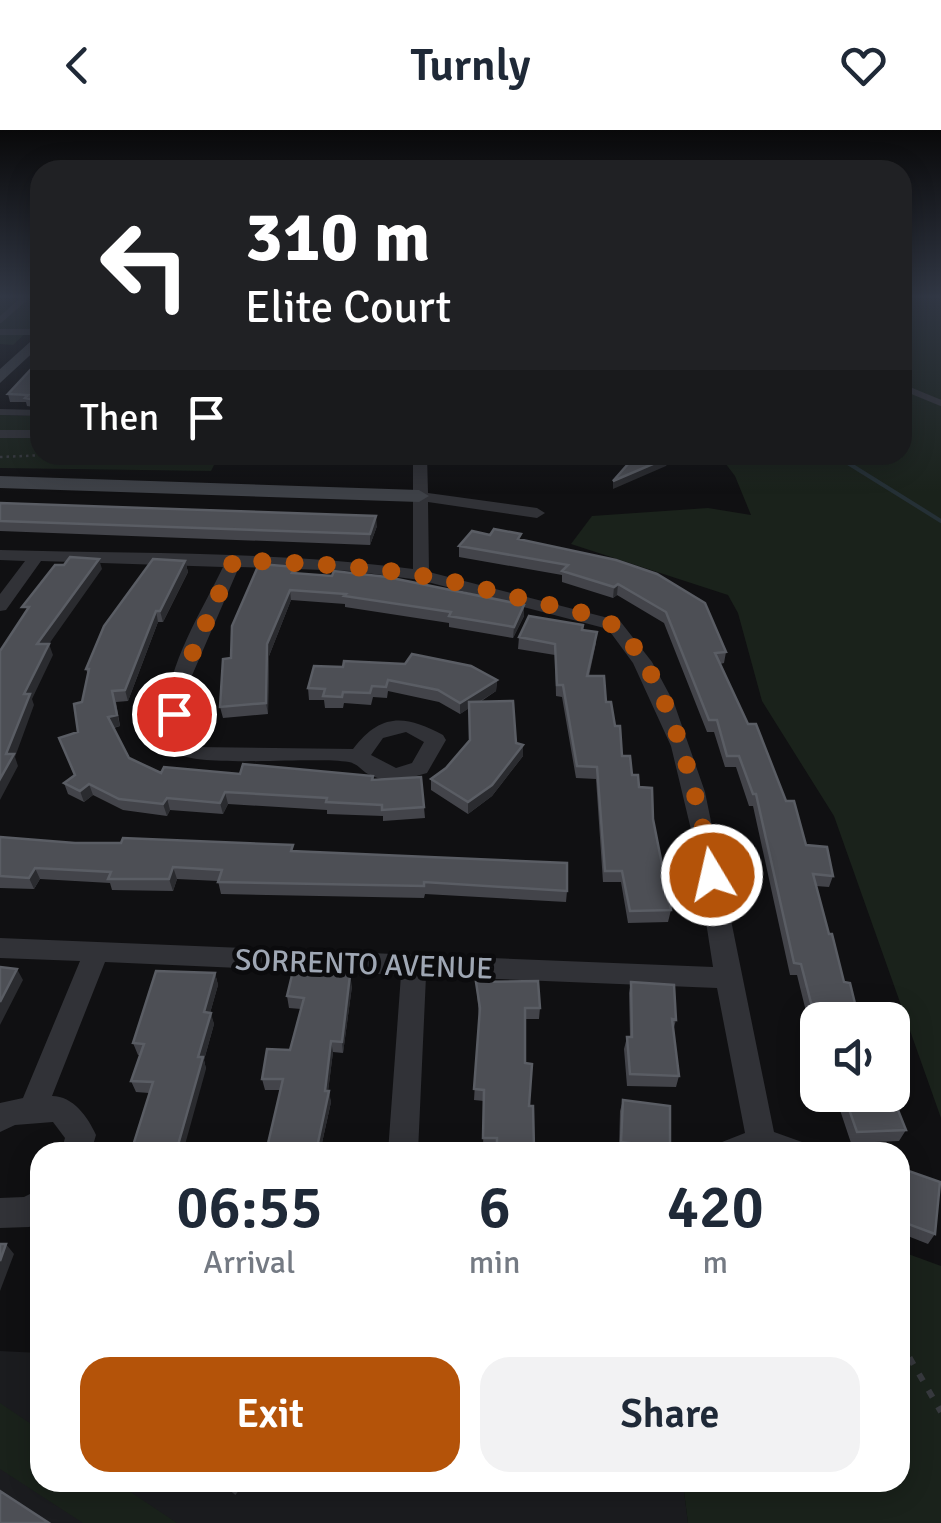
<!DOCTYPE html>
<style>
body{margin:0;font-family:Signika,sans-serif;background:#f2f2f3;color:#1f2937;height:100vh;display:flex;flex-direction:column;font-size:38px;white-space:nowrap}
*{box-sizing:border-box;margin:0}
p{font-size:32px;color:#747a83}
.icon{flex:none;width:55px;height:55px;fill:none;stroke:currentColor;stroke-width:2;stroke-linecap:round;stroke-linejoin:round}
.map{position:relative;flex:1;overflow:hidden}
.drawer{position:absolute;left:30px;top:1012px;width:880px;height:350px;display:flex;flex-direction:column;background:#fff;border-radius:30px;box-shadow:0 5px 25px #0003}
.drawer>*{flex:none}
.guide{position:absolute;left:30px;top:30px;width:882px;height:305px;border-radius:30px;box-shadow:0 5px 25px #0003;background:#202124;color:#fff;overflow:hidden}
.buttons{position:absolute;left:800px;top:872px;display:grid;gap:20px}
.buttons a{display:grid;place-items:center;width:110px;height:110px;border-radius:20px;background:#fff;box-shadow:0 5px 25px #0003;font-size:50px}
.pin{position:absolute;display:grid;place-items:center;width:85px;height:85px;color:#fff;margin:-42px;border:5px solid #fff;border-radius:50%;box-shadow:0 2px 10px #0007}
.me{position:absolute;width:110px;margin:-55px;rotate:351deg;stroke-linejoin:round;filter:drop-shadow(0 0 8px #0008)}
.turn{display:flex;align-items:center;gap:35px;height:210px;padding:0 50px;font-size:45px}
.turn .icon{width:130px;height:130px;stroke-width:2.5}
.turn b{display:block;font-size:70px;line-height:85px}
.then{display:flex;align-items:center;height:95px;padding:0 50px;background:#0003;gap:20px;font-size:38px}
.eta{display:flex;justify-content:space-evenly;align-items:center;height:170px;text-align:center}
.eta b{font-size:60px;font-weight:600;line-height:70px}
.primary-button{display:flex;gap:20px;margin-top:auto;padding:20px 50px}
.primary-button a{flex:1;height:115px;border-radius:30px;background:#b45309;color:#fff;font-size:40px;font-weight:600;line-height:115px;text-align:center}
.primary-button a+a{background:#f2f2f3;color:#1f2937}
header{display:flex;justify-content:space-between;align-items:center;height:130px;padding:0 50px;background:#fff;font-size:45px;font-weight:600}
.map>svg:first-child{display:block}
.built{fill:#1b1c1f}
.green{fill:#1a221b}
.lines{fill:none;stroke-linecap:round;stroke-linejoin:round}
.stream{stroke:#253036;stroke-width:4}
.path-far1{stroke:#37393e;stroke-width:2.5;stroke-dasharray:2.5 4;stroke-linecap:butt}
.path{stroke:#37393e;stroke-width:6;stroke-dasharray:8 11;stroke-linecap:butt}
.lane-far1{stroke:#313237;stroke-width:6}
.lane{stroke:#313237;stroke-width:8}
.street{fill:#313237;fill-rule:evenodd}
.secondary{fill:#3e4147;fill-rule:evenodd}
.wall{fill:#43444a}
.shaded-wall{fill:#2a2b2f}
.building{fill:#4d4f55;stroke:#5a5d64;stroke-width:2.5}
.route{stroke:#b45309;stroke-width:18;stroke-dasharray:0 32.4}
.labels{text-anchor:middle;stroke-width:9;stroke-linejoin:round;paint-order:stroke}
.street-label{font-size:30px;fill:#9fa7b4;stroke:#0b0b0d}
</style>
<header><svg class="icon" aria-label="back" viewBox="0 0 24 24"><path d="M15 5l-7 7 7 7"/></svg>Turnly<svg class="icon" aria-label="heart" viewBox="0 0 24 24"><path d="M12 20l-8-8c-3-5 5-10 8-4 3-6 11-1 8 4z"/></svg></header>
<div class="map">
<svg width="941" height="1393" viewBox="0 0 941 1393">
<rect width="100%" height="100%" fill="#101012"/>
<path class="built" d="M0,1221L40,1223V1352L683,1353L688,1393H0Z"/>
<path class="green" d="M0,167H40V189L13,215L0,214Z
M903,167H941V988L834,686L762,571L738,483L728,465L571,414L592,386L708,378L751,385L735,346L719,325H902Z
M0,285L40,286V325H219L211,341L0,338Z
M900,1121L941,1136V1393H688L683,1353L900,1352Z
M0,1273L40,1300V1352L117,1353L177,1393H83L0,1339Z"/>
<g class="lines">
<path class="stream" d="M835,325L941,391"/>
<path class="path-far1" d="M94,325H108
M0,327L47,325"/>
<path class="path" d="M900,1211L941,1282
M233,1363L242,1352"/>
<path class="lane-far1" d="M0,190L26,167
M0,202H40
M902,257L941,273
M0,282L40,283"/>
<path class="lane" d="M0,304H40"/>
<path class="street" d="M413,325H427L428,363L537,378L545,383L537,388L428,372L429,442L620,491L652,532L674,573L705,662L774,1002L802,1012L806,1022H718L722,1012L745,1003L717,858L426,846L418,1022H388L401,845L105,832L52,966C73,966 88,987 96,1005L91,1022H61L65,1008L53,992L15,995L0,1002V973L23,968L80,831L0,828V808L713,837L693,708L671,616L633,533L608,499L420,450L351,441L239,437L187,557L184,584L191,614L195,617L353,619C381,582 406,585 443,605L446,610L427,643C407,649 389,655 368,644C361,640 358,634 349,632C310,626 198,639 174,622C146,566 199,488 223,437L41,431L6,480L0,481V464L25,431L0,430V420C138,424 276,421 413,439ZM406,602L424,612L412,633L396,638L371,625L383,608Z
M40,1059V1093L29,1097L0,1098V1068L24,1067Z"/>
<path class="secondary" d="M40,203V216L0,253V239Z
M0,346L419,360L429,366L419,372L0,358Z"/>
</g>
<path class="wall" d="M40,236V278L27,276L26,272H10L8,264Z
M444,325H465V333H444Z
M0,373L377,396L370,415L0,401Z
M490,405L521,409L616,430L726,522L724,533L720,534L806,715L833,746L829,757L816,756L818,930L797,845H790L753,676H749L736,637H725L714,602H707L664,493L617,465L613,468L562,452V445L459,427V416Z
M185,431L188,442L163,492H158L128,571L116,572L120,596L114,598L129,628L161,643L373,646V650L424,677L425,688L383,691V686L327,684V680L228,674L223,684L170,680L167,686L123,680L93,665L84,672L68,664L64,653L74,645L59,608L78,602L88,545L86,539Z
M296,437L297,444L524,486L513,508L449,497V493L345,477V474L291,470L269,526L268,584L223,588L220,577L231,528Z
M583,500L596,513L589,546L606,572L622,626L639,657L653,689L671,780L668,792L628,793L621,752H603L596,649L576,648L562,567L556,566L555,525L518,519L519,507Z
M343,537L497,550L496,561L480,572L516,613L523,615V626L492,666L468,684L431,660V649L446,638L470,610L469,578L460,584L439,572L388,561L387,568L373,567L371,575L344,573L343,578H325L324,570H309L308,558Z
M0,707L75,713L294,721L567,761L566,772L425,764L424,768L221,764L218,751L177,749L173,761L112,760L110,753L40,749L34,759L0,758Z
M215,843L218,855L210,883L214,894L204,930L206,939L149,963L136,962L131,951L140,925H138L133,913Z
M476,852L540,878L539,889H525L496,1019L483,1018L484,971L474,970L479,886Z
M631,852L676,890L673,901L679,946L676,957L627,956L624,919L627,907H630L629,863Z
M352,856L343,923L333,922L328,961L331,972L320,1022H266L280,960H265L262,949L290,920L301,879L289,878L287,866Z
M835,965H892L906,1000L899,1011L851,1013Z
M623,970L670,1018L669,1022H619L620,981Z
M900,1038L935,1104L928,1114L900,1103Z"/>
<path class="shaded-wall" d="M669,325H671L670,330L666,336L613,359V351Z
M376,386L377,396L370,415V404Z
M99,429L102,439L49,514L53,525L32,569L34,575L15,627L18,636L0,670V649L37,514Z
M185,431L188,442L163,492L160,481Z
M618,454L617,465L613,468L614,457Z
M290,460L291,470L269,526L268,584L266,573L267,514Z
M524,475V486L513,508L514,497Z
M156,481L158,492L128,571L125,560Z
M497,550L496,561L460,584V573Z
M112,561L120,596L111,598L108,587Z
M523,615V626L492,666L468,684V672Z
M89,654L93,665L84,672L80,661Z
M225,662L228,674L223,684L220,673Z
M167,668L170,680L167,686L163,674Z
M173,737L177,749L173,761L169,749Z
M35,738L40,749L34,759L29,748Z
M17,839L23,850L0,895V872Z
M215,843L218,855L207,894L204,882Z
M350,845L352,856L343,923L342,912Z
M211,883L214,894L204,930L206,939L183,1022H176L198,927Z
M331,911L333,922L327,970L329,961L331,972L320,1022H316Z
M6,1114L14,1124L0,1161V1131Z"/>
<path class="building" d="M34,236H40V271L25,268L28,265L8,264Z
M444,325H465V327H443Z
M636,325H669L667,328L613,351Z
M0,373L376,386L370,404L0,391Z
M494,399L521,404L518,409L616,430L657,444L705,473L726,522L715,523L748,594H756L786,671H794L806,715L827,717L833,746L813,744L829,804H832L844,852L850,853L859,890H818V900L801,834L794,833L756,664H753L739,626H727L717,590H709L666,482L618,454L614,457L562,441L568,435L459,416L472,401L490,405Z
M70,427L99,429L37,514H49L24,564H30L6,624H14L0,649V521L29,477H22L55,435H64Z
M153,429L185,431L160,481H156L125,560L112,561L117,585L108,587L129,628L161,643L164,637L240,644L243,634L373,646L372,650L421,647L424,677L382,680V675L326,672L327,668L225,662L220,673L167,668L163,674L119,669L89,654L80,661L64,653L75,645L59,608L78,602L74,574L82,572L89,539H86L104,496Z
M259,434L296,437L292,443L332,446L334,441L387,447L524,475L514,497L449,486L451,482L344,466L346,464L290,460L267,514L266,573L220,577L223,529L231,528L232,496Z
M529,486L583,495L582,500L597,502L587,546H604L606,572H611L615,596H620L622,626H630L632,645H638L639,657L652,658L653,689L671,780L630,781L622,741H605L597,637L577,636L563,555H557L555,514L519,507Z
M412,524L471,536L497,550L460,573L438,560L388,550L386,557L372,556L370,563L343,562L342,567L323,566L325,559L308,558L314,536L343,537L344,531L405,534Z
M513,571L516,613L523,615L492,655L468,672L431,649L446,638L470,610L469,572Z
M0,707L75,713H121L123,708L293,715L291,721L567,733V761L424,752V756L218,752L222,740L173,737L169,749H108L111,742L35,738L29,748L0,746Z
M0,837L17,839L0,872Z
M156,841L215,843L204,882L211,883L198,927H203L176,1022H131L153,952L131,951L144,914L133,913Z
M293,841L350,845L342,912L331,911L325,961H329L316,1022H266L283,949H262L267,919L290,920L304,868L287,866Z
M538,851L540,878H525V933L532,934L529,976H533L534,1019H543V1022H497V1008H483L484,960L474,959L480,878L476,852Z
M631,852L674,855L676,890L672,889L679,946L630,944L627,907H632Z
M844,965H892L906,1000L857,1002Z
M623,970L670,976V1018L621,1012Z
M900,1038L940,1052L935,1104L900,1091Z
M0,1114H6L0,1131Z
M40,1121V1154L32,1125Z
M0,1361L49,1393H0Z"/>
<linearGradient id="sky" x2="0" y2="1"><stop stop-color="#09090a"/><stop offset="0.46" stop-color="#313744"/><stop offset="1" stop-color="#313744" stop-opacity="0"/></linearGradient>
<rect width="941" height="362" fill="url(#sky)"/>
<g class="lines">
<path class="route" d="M174,584L177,558L234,430C296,433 356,435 417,445C457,451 497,463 537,472C557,477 602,485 617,498C670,546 700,675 712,745"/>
</g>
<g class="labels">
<g class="street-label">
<text transform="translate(364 834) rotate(2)" y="10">SORRENTO AVENUE</text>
</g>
</g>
</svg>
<div class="buttons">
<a><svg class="icon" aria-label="sound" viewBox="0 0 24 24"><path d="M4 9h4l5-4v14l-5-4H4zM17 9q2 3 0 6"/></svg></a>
</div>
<div class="pin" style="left:174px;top:584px;background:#d93025"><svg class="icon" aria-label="arrive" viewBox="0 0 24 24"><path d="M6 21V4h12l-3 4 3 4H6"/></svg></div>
<svg class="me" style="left:712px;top:745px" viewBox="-20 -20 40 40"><circle r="17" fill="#b45309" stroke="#fff" stroke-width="3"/><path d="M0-11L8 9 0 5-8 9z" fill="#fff"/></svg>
<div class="guide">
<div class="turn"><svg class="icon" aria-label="left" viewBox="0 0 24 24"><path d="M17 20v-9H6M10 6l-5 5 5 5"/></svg><div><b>310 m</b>Elite Court</div></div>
<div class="then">Then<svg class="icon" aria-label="arrive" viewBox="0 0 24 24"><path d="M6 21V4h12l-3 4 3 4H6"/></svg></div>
</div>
<section class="drawer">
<div class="eta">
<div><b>06:55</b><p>Arrival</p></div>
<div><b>6</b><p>min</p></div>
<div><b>420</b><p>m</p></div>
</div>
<div class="primary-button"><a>Exit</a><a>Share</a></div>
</section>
</div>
